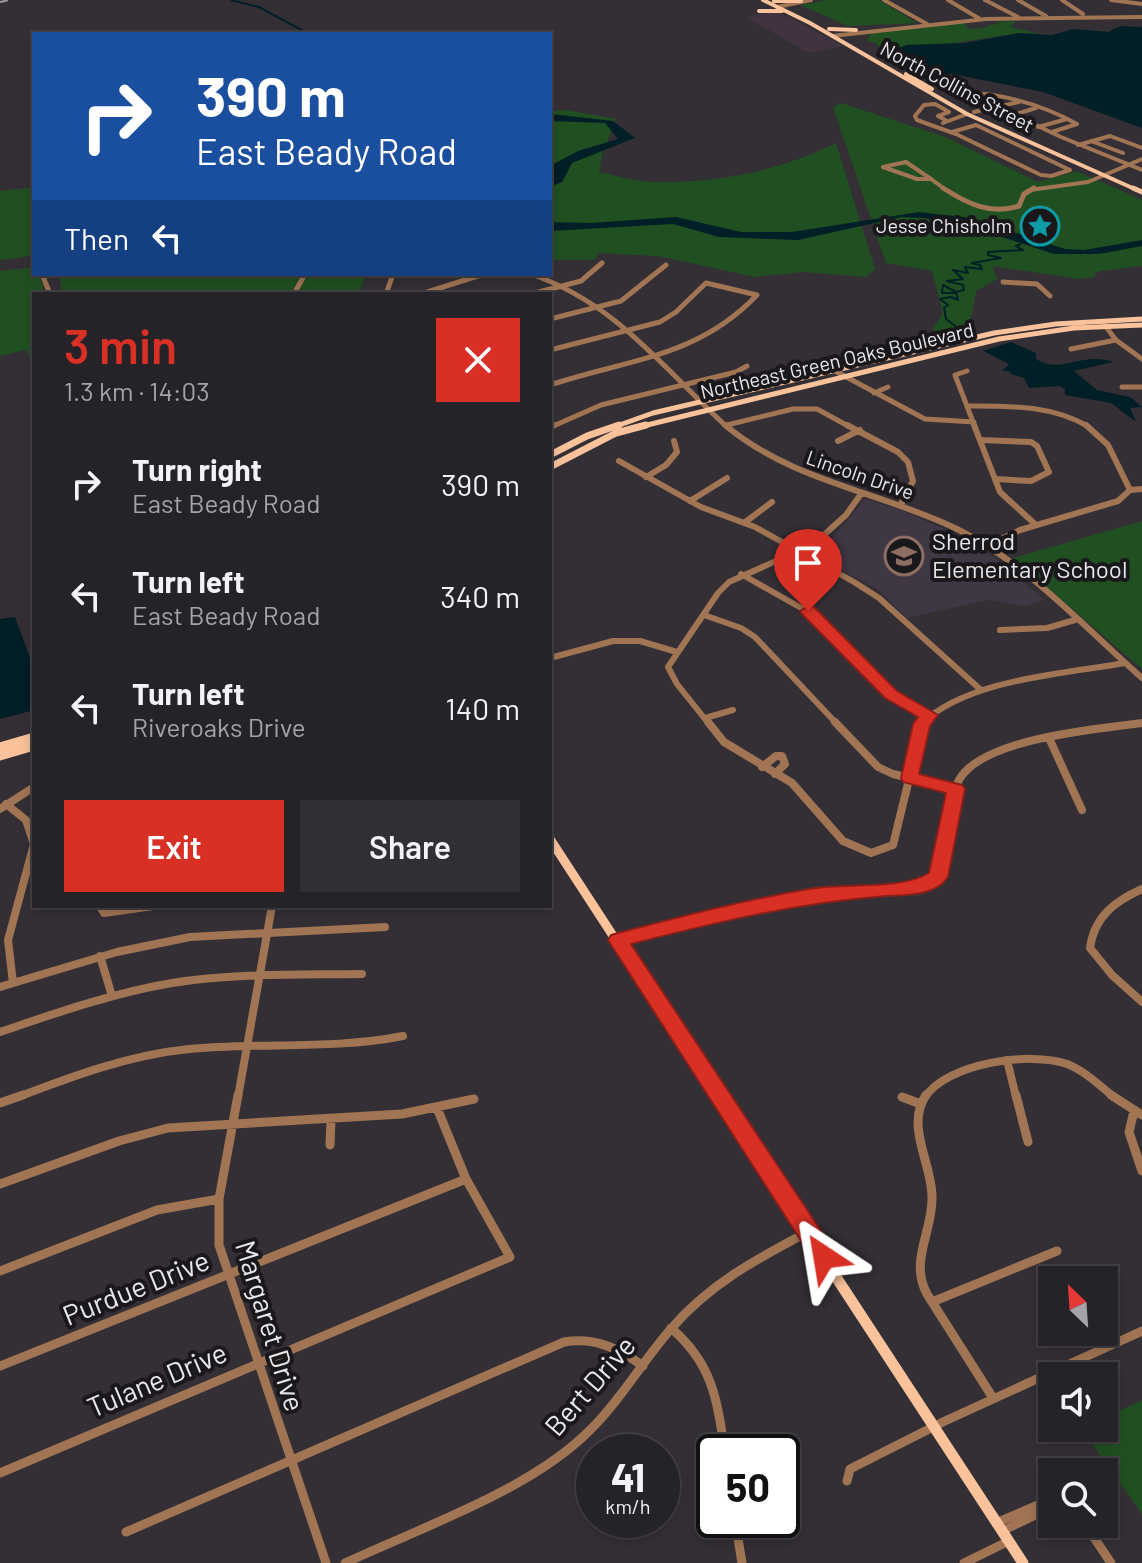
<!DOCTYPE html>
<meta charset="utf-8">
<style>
body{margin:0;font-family:Barlow,sans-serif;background:#322f34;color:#f1f3f6;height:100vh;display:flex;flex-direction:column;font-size:30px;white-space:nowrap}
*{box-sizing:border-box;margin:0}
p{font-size:26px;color:#a4a4a8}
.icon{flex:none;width:44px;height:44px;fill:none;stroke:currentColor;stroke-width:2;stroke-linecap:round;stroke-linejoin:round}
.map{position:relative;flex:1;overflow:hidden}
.details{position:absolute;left:32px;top:292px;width:520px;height:616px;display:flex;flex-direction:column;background:#262328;border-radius:0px;box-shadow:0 4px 12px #0003,0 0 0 2px #424045}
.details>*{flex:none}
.hud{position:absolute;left:32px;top:32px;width:520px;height:244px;border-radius:0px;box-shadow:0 4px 12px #0003,0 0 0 2px #424045;background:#1a4fa0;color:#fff;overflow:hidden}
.needle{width:52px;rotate:335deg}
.buttons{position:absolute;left:1038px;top:1266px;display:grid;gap:16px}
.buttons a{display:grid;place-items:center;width:80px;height:80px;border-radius:0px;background:#262328;box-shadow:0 4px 12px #0003,0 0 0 2px #424045;font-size:40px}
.speed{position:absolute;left:576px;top:1434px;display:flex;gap:16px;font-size:40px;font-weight:700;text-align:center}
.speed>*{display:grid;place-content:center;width:104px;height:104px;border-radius:50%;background:#262328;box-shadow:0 4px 12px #0003,0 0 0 2px #424045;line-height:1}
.speed small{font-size:20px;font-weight:400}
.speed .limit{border:4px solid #111;border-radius:12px;background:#fff;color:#111}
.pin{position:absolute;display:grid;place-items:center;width:68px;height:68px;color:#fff;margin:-82px -34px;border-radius:50% 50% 50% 0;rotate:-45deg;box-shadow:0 0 8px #0007}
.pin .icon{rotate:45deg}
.me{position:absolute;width:88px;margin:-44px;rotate:327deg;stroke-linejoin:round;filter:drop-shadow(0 0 6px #0008)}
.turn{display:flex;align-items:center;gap:28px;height:168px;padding:0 32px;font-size:36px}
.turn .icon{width:104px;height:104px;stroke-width:2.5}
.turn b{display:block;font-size:56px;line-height:68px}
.then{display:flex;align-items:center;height:76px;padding:0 32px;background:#0003;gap:16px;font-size:30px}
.round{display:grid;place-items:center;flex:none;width:84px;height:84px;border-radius:0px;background:#322f34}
.overview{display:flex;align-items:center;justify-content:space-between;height:136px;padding:0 32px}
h1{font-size:48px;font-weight:600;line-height:60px;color:#d93025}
.cta{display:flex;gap:16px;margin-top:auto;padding:16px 32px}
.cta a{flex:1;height:92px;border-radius:0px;background:#d93025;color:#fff;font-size:32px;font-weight:600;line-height:92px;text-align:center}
.cta a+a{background:#322f34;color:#f1f3f6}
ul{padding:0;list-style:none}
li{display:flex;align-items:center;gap:24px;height:112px;padding:0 32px}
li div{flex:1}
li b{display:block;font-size:30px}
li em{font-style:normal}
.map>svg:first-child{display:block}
.commercial{fill:#413340}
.built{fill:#3f3743}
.green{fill:#205021}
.water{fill:#001f27}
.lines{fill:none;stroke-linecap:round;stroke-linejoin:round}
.stream{stroke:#001f27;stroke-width:2}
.minor-far4{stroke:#a17554;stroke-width:4}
.minor-far3{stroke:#a17554;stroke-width:5}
.minor-far2{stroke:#a17554;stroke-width:6}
.minor-far1{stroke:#a17554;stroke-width:8}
.minor{stroke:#a17554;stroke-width:9}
.major-far4{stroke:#f9c29a;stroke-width:4}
.major-far3{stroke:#f9c29a;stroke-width:5}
.major-far2{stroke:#f9c29a;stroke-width:7}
.major-far1{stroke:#f9c29a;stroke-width:9}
.major{stroke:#f9c29a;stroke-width:11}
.rail{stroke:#9b999d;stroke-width:2;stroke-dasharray:8 8;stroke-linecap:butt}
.route{fill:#d93025;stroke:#8d1f18;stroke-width:2}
.labels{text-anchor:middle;stroke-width:8;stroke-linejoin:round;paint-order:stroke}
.far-street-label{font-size:20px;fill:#e9e7eb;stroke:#1a181b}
.far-poi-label{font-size:20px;fill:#e9e7eb;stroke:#1a181b;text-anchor:end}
.poi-label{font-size:24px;fill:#e9e7eb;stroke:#1a181b;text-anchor:start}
.near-street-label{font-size:28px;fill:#e9e7eb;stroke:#1a181b}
</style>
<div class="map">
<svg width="1142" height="1563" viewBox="0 0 1142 1563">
<rect width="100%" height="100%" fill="#332f35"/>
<path class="commercial" d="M769,12L781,13L843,46L808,53L746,17Z"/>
<path class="built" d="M865,499L903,511L969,540L1010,569L1044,600L1026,606L987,600L907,618L877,589L810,553L831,540Z"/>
<path class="green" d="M826,0H879L917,23L848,26L801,5Z
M1017,21L1010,27L1038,33H1053L1012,34L884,54L876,43L867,41L870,33L964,23L970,29L985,28L988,25L1000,24L995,22Z
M841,103L945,137L1038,182L1077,171L1142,200V266L1101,271L1095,273V277L1079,279L992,266L997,279L976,291L970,324L974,333L942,339L933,329L943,313L932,271L886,263L833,107Z
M566,110L616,119L602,155L599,172C617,176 636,181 654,182C716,183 781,171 836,143L875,269L866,277L803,272L755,277L658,256L598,253L595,260H550V111Z
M34,187V253L25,257L0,260V191Z
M34,267V274H40L45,294H34V365L26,350L0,356V271Z
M59,274H366L358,294H62Z
M1142,521V669L1013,558Z
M1142,1400V1514L1082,1429L1104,1428V1418Z"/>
<path class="water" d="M1121,26L1142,27V128L1043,92L952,74L925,76L896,60L892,54L895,49L907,45L965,43L1020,33L1052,35L1073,29L1108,32Z
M550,114L613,121L635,138L572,163L562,182L550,187L552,165L578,151L618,139L605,123L550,121Z
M919,212L971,218L1065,249L1084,250L1142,240V246L1099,254H1054L981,230L924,218L902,217L798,240L719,237L673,224L550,231V222L591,223L676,217L741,232H792Z
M1011,342L1036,353V359C1063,375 1081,351 1113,362L1074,371L1097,390L1130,397L1142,407L1130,408L1136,422L1111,403L1065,395V389L1059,386L1029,388L1024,378L1011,374L1009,371H1002L1009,364L983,351Z
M15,617L34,669V710L0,719V619Z"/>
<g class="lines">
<path class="stream" d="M231,0L259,7L309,34
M958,328L946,319L944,308L948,305L940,299L951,297L958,300L956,293H942L943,285L956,292L964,290L963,285L947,281L963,279L953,270L968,273L965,267L982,269L980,265L972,263L1001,258L988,255V252L1023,250L1016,246L1021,244"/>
<path class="minor-far4" d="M884,0L927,24
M948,0L980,19
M985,0L1018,17
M1018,0L1046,16
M1062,0L1083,14
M1111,0L1142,4
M777,7L811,0
M832,36L986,19L1142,17
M952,93C995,91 1039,103 1077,124L1052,132
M981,95V99L1061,137L1142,170
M974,112L1019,102
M1013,115L1036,108
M947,121L938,116L949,112L935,104L924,105L915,116L917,120L956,134L1041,175L1051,176L1070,170L976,125L952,132
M943,123L967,114
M1038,127L1067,119
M1091,141L1123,153
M1078,145L1110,136L1142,148
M906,162L931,179H917L883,167Z
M931,179L946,190
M1030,190L1088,182L1142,159"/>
<path class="minor-far3" d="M943,188C968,204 990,215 1019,206L1024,194L1034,188
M42,274L50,294
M531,274C617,304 662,367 727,427
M1003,282L1037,284L1050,296
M294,294L305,274
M386,294L393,274
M421,294L484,274
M531,294L581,281L602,263
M550,319L621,301L666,265
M1103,323L1116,340L1142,359
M1071,349L1116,340
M550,350L660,322L676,312L706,283L757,295C697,358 628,359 550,385
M835,371L925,419L974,422
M967,371L955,375L975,427
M1122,387H1142
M874,393L888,387
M968,406C1010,406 1052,405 1089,427
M727,425L793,409H817L850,427
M551,427L601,405L736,372L747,366"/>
<path class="minor-far2" d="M725,425C793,482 879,491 957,529C1028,564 1083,626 1142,678
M847,425L898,452L908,462L913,481L900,506
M974,425L1000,492L1036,525
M550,427L555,425
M981,440L1031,442L1037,446L1049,472L1031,481L995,479
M838,441L860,430
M619,461L701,507L755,527L854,582L879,598L981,690
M646,477L666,465L677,452L674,441
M1130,490L1142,489
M690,501L727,478
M744,523L772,502
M986,546L1020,530L1118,501L1130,490L1108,445L1086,425
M741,574L812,614L895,695L929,715
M704,615L741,628L755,637L837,724
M1000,630L1047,628L1075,620
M550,658L613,641H640L677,652
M705,718L733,710
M709,724L677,684L668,667L718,593L729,582L814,544L846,515L861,494
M921,724C969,679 1062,674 1125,663
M1136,724L1142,723"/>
<path class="minor-far1" d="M708,722L724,742L792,783L843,841L871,853L893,845L923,722
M835,722L878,767L893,774L956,789
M1049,738L1082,810
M762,767L776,756H782L785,764L775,774
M6,804L26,820L34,844L8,940L13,983
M0,809L34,787
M1142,889C1115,901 1094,917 1090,948L1112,975L1142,1002
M100,906L104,913L153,906
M618,940L746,908L818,895L924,885L938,877L941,870C945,841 945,806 959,780C982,738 1098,729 1142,723
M100,956L112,996
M0,987L117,952L190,937L385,927
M0,1032C56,1013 113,993 172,983C234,973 299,975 362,974
M1007,1060L1016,1097
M18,1097C73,1076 129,1055 189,1049C261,1042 332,1050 403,1036
M238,1097L272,906
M925,1097C948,1063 1030,1051 1067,1064C1085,1071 1099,1085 1114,1097"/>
<path class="minor" d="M238,1095L219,1199V1245L326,1563
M926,1095C905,1126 932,1163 932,1197C933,1231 909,1261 927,1294L993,1398
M1016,1095L1028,1142
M1111,1095L1142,1115
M902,1097L918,1103
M0,1103L23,1095
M1134,1111L1129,1132L1142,1171
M330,1145L331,1120
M0,1184L119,1141L168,1128L402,1114L474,1099
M0,1271L157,1210L219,1199
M932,1302L1057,1251
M671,1328C713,1364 717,1400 725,1452
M0,1366L466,1179
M0,1473L510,1257L466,1179L437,1108
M847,1481L850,1469L945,1421L1142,1331
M735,1520L742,1563
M996,1523L1052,1499
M1085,1524L1111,1563
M1002,1531L1052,1507
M126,1532L564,1342C595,1337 618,1348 643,1366
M345,1563C422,1527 531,1490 590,1430C620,1401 642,1362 670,1330C708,1285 756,1259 808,1232
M964,1563L1009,1541"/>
<path class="major-far4" d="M763,0L810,23L967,114L1137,190
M774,1H801
M759,11H782
M829,29L856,30
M906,74L932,89"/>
<path class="major-far3" d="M1133,188L1142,192
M614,427L653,413L994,333L1056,324L1142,319
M639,427L999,339L1074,328L1142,325"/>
<path class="major-far2" d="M550,455L587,436L619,425
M550,467L616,433L646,425"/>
<path class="major-far1" d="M0,747L34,737
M0,756L34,746
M550,839L718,1097"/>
<path class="major" d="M717,1095L1023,1563"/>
<path class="rail" d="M0,2L9,0"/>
</g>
<path class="route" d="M808,606L814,607L897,691L938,715L930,726L919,774L962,785L965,789L948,877C936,896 906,895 886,896C797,903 717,922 631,944L833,1249L836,1257L833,1264L824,1267L816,1264L608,940L611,935L618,933C683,916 748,899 815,888C849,883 901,890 929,873L946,793L903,782L901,778L913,724L918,717L885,698L802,614L800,611Z"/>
<defs>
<g id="sight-ring" transform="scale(2)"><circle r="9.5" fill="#1a181b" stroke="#0f9aa8" stroke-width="1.5"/><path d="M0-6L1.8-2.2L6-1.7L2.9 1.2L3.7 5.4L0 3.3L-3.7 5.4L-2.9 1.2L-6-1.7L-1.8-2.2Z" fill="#0f9aa8"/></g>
<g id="school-ring" transform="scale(2)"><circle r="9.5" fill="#1a181b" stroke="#8d6e63" stroke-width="1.5"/><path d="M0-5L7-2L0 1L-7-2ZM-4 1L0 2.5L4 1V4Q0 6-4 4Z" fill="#8d6e63"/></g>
</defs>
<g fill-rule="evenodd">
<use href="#sight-ring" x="1040" y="226"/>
<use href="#school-ring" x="904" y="556"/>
</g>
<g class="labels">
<g class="far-street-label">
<text transform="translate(957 87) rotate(28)" y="7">North Collins Street</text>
<text transform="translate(837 361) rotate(-13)" y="7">Northeast Green Oaks Boulevard</text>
<text transform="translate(860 475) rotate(19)" y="7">Lincoln Drive</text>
</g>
<g class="far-poi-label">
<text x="1012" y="233">Jesse Chisholm</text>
</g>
<g class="poi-label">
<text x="932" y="550">Sherrod<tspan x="932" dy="28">Elementary School</tspan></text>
</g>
<g class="near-street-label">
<text transform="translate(136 1288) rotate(-22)" y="10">Purdue Drive</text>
<text transform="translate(270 1326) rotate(73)" y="10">Margaret Drive</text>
<text transform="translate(157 1380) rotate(-23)" y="10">Tulane Drive</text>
<text transform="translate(590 1386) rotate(-49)" y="10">Bert Drive</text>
</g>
</g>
</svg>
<div class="buttons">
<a><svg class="needle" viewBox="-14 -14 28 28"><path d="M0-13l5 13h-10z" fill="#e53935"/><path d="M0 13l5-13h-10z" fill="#a4a4a8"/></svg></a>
<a><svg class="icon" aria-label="sound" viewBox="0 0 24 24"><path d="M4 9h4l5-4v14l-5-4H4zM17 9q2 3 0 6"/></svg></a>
<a><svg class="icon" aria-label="search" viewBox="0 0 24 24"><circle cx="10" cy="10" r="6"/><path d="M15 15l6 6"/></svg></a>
</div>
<div class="speed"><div>41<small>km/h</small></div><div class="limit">50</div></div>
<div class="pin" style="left:808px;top:611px;background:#d93025"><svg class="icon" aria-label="arrive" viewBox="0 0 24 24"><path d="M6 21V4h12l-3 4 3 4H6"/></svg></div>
<svg class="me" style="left:824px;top:1257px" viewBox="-20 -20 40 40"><path d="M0-17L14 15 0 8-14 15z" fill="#d93025" stroke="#fff" stroke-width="4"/></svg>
<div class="hud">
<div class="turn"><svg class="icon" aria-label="right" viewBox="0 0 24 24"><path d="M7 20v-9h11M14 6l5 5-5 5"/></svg><div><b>390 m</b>East Beady Road</div></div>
<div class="then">Then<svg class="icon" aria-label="left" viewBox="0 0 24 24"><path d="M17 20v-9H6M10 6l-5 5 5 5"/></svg></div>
</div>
<section class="details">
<div class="overview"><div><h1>3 min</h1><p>1.3 km · 14:03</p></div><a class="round" style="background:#d93025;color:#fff"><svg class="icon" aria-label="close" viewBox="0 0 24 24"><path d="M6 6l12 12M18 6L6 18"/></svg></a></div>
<ul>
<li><svg class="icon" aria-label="right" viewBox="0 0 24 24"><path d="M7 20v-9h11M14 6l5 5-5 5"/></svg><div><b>Turn right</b><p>East Beady Road</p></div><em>390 m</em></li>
<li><svg class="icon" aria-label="left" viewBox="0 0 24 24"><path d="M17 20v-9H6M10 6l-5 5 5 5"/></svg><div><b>Turn left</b><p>East Beady Road</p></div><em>340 m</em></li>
<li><svg class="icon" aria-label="left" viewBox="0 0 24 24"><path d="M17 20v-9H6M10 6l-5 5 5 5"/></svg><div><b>Turn left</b><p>Riveroaks Drive</p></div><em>140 m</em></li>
</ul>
<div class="cta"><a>Exit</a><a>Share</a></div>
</section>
</div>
